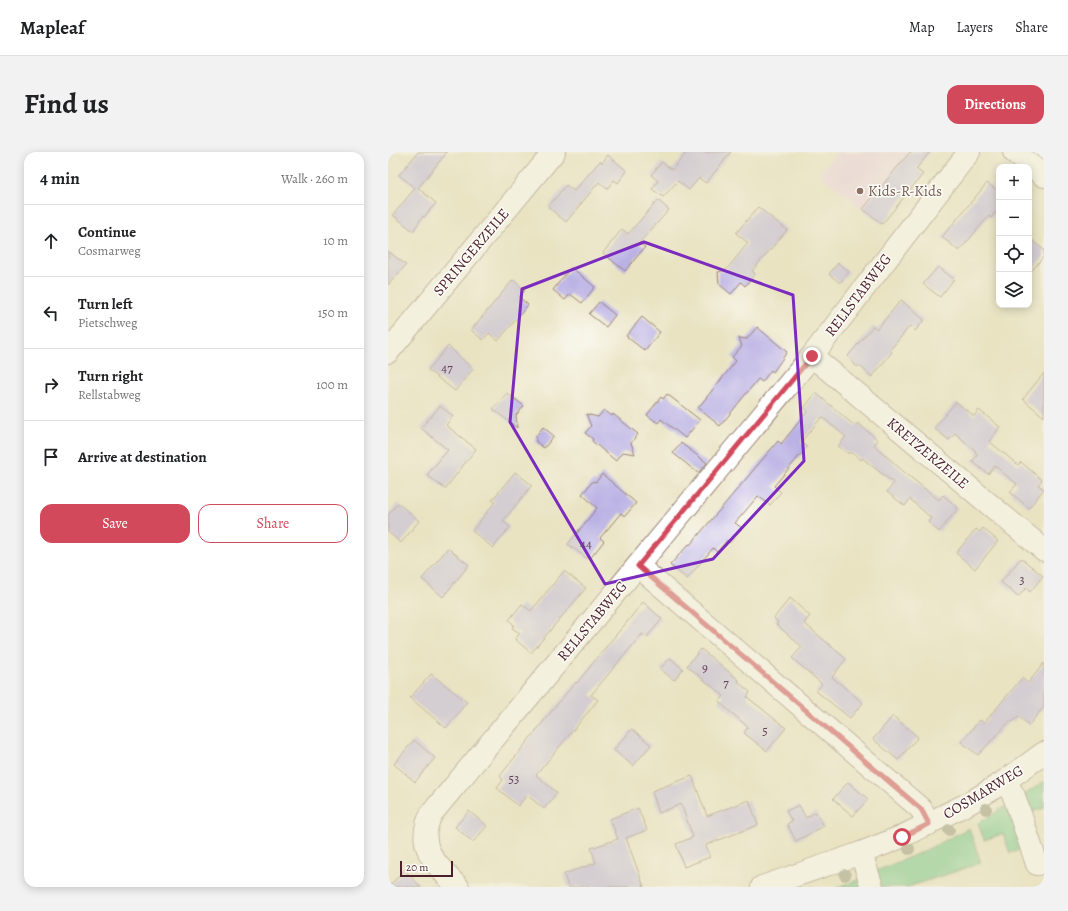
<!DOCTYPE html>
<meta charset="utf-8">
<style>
body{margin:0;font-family:Alegreya,serif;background:#f2f2f2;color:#202124}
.controls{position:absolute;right:12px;top:12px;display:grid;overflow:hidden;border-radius:8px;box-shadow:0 2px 10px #0003}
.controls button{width:36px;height:36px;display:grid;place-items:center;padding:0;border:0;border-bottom:1px solid #e0e0e0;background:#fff;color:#202124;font:20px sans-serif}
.scale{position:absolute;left:12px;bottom:10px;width:53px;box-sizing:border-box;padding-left:4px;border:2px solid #4a1f2b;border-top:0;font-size:11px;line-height:14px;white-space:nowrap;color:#4a1f2b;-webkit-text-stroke:3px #fdfcf7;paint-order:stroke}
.stop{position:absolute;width:12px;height:12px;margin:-9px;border:3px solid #d1495b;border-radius:50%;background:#fff}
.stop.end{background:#d1495b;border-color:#fff;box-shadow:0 1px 4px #0008}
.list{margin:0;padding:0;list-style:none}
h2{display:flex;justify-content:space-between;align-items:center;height:52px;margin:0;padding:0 16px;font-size:17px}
h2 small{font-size:13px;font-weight:400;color:#757577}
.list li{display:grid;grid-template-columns:26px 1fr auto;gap:12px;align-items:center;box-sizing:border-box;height:72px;padding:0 16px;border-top:1px solid #e0e0e0}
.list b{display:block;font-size:15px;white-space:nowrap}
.list p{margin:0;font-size:13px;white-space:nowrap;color:#757577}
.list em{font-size:13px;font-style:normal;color:#757577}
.actions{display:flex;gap:8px;padding:12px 16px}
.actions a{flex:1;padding:9px 0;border:1px solid #d1495b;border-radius:12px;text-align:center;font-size:14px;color:#d1495b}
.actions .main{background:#d1495b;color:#fff}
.icon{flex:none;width:22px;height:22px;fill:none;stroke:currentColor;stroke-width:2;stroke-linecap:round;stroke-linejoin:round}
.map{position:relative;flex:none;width:656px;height:735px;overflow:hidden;border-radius:12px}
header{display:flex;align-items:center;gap:24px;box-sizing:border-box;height:56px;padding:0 20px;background:#fff;border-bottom:1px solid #e0e0e0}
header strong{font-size:19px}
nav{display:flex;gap:22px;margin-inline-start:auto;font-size:14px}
.intro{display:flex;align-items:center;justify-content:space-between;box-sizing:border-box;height:96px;padding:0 24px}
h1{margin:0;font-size:28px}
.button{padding:10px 18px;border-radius:12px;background:#d1495b;color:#fff;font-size:14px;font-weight:700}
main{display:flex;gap:24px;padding:0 24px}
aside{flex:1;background:#fff;border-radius:12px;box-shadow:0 2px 10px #0003}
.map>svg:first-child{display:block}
</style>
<header>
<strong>Mapleaf</strong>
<nav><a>Map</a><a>Layers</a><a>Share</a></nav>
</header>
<div class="intro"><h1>Find us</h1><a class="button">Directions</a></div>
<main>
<aside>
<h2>4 min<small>Walk · 260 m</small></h2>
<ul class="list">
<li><svg class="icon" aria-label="ahead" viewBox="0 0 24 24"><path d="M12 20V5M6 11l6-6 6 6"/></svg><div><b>Continue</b><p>Cosmarweg</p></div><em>10 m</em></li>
<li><svg class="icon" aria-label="left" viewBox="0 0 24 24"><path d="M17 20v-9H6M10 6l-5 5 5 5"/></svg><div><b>Turn left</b><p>Pietschweg</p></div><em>150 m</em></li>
<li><svg class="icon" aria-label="right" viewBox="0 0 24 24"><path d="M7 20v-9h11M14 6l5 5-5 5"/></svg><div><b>Turn right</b><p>Rellstabweg</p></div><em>100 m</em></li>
<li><svg class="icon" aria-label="arrive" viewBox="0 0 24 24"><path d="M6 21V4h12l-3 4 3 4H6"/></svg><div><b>Arrive at destination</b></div></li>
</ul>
<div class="actions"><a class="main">Save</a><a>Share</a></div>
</aside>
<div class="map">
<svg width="656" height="735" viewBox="0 0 656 735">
<rect width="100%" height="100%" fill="#fdfcf7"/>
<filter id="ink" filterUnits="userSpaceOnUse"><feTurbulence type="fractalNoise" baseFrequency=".025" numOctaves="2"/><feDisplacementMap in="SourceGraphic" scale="8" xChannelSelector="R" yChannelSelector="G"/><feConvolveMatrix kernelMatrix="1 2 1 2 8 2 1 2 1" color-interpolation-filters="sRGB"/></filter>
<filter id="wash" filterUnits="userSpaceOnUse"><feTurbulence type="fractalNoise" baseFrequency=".012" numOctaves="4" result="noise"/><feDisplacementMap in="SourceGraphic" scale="16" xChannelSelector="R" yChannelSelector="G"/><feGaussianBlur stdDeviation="0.9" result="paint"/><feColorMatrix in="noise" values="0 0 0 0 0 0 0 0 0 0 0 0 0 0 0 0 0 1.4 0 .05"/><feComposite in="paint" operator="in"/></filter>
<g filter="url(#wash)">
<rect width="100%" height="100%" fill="#e9e3c2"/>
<path fill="#edd0e9" d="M449,0H542L528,17L516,7L475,57L431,22Z"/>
<g fill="#77ca8d" stroke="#60745c">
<path d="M656,629V656L641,661L635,644Z"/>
<path d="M623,651L637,696L622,701L615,682L596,688L590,671Z"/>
<path d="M581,676L593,711L520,735H493L488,719L534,700Z"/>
<path d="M473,727L476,735H449Z"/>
</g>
<g id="blocks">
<g fill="#bab1e4">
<path d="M30,0H59L30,36L48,51L36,65L35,64L25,79L5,63L27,36L11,23Z"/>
<path d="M299,0H343L318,31L311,26L301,38L290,29L275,45L264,37L270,29L263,23L274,10L284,18Z"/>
<path d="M522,0H542L528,17L535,22L494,72L475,57Z"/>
<path d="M220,3L239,19L230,31L226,28L219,37L211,30L178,70L160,55L178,33L186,39L212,9L214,11Z"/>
<path d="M599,31L611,40V56L603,66L601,64L571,99L554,85Z"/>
<path d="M270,48L281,58L251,91L257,95L237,119L215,101L234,77L240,82Z"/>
<path d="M370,55L399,78L364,119L367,122L357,134L353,130L343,142L331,132L330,120L338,118L360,91L348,81Z"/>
<path d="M641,86L656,98V104L641,122Z"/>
<path d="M0,99L18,113L0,133Z"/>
<path d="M450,111L461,120L452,131L441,122Z"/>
<path d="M183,115L207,135L194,151L182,142L177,148L165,138Z"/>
<path d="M550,115L566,127L552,145L535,132Z"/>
<path d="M125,128L137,138L131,145L140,153L110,189L101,181L95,188L83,178Z"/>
<path d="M513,148L536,168L527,179L522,174L502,198L504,200L484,225L472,214H468L460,204L485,174L489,177Z"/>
<path d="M211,150L227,163L218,175L201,162Z"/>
<path d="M254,165L272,180L257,199L238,184Z"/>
<path d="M369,175L399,200L385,220L383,218L374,230L370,227L332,274L310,256L348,209L344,205L354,194L351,186L359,187Z"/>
<path d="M60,194L85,217L67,239L40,218Z"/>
<path d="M656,221V265L635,247Z"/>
<path d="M119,241L136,254L128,263L129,276L105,257Z"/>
<path d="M428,241L467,274L470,271L490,288L486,293L516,320L551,348L555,343L570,356L551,380L540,370L543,366L522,347L517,354L499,340L506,331L474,306L473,308L465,301H459L450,294L458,285L434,265L413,290L419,295L386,334L393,340L382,353L370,344L347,371L354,376L342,391L339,388L329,400L325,396L299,427L282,413L301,392L302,393L390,289L393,292L420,259L416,256Z"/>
<path d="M279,242L312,268L297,286L273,267L270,271L259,263L273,245L275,247Z"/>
<path d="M568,250L586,264L591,258L612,275L601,289L630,313L633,310L654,328L650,333L656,337L641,356L622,340L629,332L607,314L600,322L584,309L590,303L587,300L588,299L567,281L561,288L546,276Z"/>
<path d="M52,254L65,264L58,273L88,297L57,337L39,323L60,298L33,276Z"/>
<path d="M216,258L224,264L225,262L250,282L243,291L247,302L235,300L228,309L204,289L205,287L197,281L203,274L198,262L210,265Z"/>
<path d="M155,275L166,284L156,296L148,290V284Z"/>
<path d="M293,291L319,311L310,321L285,301Z"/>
<path d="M127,320L144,333L115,369L122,375L105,396L84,379L107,350L104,348Z"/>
<path d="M214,322L248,351L237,364L233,361L212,386L216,389L201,408L180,392L209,356L194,342L205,329L208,330Z"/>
<path d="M10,351L31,369L13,391L0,380V363Z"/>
<path d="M595,376L610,389L587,417L568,401L588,377L592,380Z"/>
<path d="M60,396L81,413L55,445L34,427Z"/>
<path d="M633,406L655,424L642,440L638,436L630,445L613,430Z"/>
<path d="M176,419L198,436L143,501L127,487L132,481L124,476L126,473L121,468L134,452L143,459Z"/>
<path d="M402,446L422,464L416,471L458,507L444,525L475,551L462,566L428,539L434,532L404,506L414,495L388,472L390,470L386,466Z"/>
<path d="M255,450L274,467L258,486L254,482L203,543L210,548L148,623L169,641L156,657L139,643L130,654L109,636L115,628L112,624L170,551L188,530L189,531L222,490L239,470Z"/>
<path d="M313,497L351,528L350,530L362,540L359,545L398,576L379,599L356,581L360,575L331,550L336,544L299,514Z"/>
<path d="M282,506L295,517L286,528L272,517Z"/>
<path d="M656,511V555L641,573L630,564L625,570L623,568L590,603L573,590L592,568L596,571L634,526L640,531Z"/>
<path d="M43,522L79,550L58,576L22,546Z"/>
<path d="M505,564L530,585L510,608L485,587Z"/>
<path d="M244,577L263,593L245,614L226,598Z"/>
<path d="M26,588L47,606L27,630L6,612Z"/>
<path d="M304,624L319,664L361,648L370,673L318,693L322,705L296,715L288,692L305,685L293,652L271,661L264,639Z"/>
<path d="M460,630L480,647L465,664L445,647Z"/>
<path d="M411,653L418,666L428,660L436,674L408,689L399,672L404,669L398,659Z"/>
<path d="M250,656L259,678L238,686L256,735H180L176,722L208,711L203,696L230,687L222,667Z"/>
<path d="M81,659L99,674L85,690L67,675Z"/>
<path d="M17,718L33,735H0Z"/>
</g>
</g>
</g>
<g filter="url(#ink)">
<use href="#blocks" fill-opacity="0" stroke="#9a8176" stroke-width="1"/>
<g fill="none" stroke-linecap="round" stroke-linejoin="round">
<g stroke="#9a8176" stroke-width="24">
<g id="minor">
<path d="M626,0L656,24"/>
<path d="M0,200L166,0"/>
<path d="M424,204L656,398"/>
<path d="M250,414L533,657L541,672"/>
<path d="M617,629L626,644L649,712"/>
<path d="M473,701L484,735"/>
<path d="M70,735C48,713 26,693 44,661L424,204L581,0"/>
<path d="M374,735L473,701L513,685L583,650L617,629L656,601"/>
</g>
</g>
<use href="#minor" stroke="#fff" stroke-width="22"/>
</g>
<g fill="#9a9882">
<circle cx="598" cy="657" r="6"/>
<circle cx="561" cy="678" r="6"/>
<circle cx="521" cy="697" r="6"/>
<circle cx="457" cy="723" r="6"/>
</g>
</g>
<g fill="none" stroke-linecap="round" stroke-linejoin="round" filter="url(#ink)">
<path stroke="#d1495b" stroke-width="5" d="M424,204L250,414L533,657L541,672L514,685"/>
</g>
<path d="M0 0H656V735H0ZM256,90L405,143L416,309L325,407L217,432L122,270L134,137Z" fill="#e9e3c2" fill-opacity=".55" fill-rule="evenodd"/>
<path fill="none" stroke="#7b2cbf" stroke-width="3" stroke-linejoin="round" d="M256,90L405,143L416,309L325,407L217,432L122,270L134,137Z"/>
<circle fill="#8d6e63" stroke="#fdfcf7" stroke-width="1.5" cx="472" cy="39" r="4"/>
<g text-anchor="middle" stroke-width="3" stroke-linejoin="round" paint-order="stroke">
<g font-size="13" fill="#664459">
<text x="59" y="220">47</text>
<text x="198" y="396">44</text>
<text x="634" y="432">3</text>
<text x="317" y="520">9</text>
<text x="338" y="535">7</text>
<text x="377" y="583">5</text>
<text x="126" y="631">53</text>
</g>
<g font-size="15" fill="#785e54" stroke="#fdfcf7" text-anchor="start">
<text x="480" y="44">Kids-R-Kids</text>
</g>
<g font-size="15" fill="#4a1f2b" stroke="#fdfcf7">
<text transform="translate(83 100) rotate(-50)" y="5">SPRINGERZEILE</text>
<text transform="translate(470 143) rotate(-53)" y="5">RELLSTABWEG</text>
<text transform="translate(540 301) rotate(40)" y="5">KRETZERZEILE</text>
<text transform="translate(204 469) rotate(-50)" y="5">RELLSTABWEG</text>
<text transform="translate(595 640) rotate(-31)" y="5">COSMARWEG</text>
</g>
</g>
</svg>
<div class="controls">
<button>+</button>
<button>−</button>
<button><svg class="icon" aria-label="locate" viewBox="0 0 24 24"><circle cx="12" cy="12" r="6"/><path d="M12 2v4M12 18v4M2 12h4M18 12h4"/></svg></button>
<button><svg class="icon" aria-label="layers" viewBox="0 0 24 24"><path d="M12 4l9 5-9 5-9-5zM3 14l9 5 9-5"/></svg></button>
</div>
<div class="scale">20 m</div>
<div class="stop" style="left:514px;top:685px"></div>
<div class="stop end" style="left:424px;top:204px"></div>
</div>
</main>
